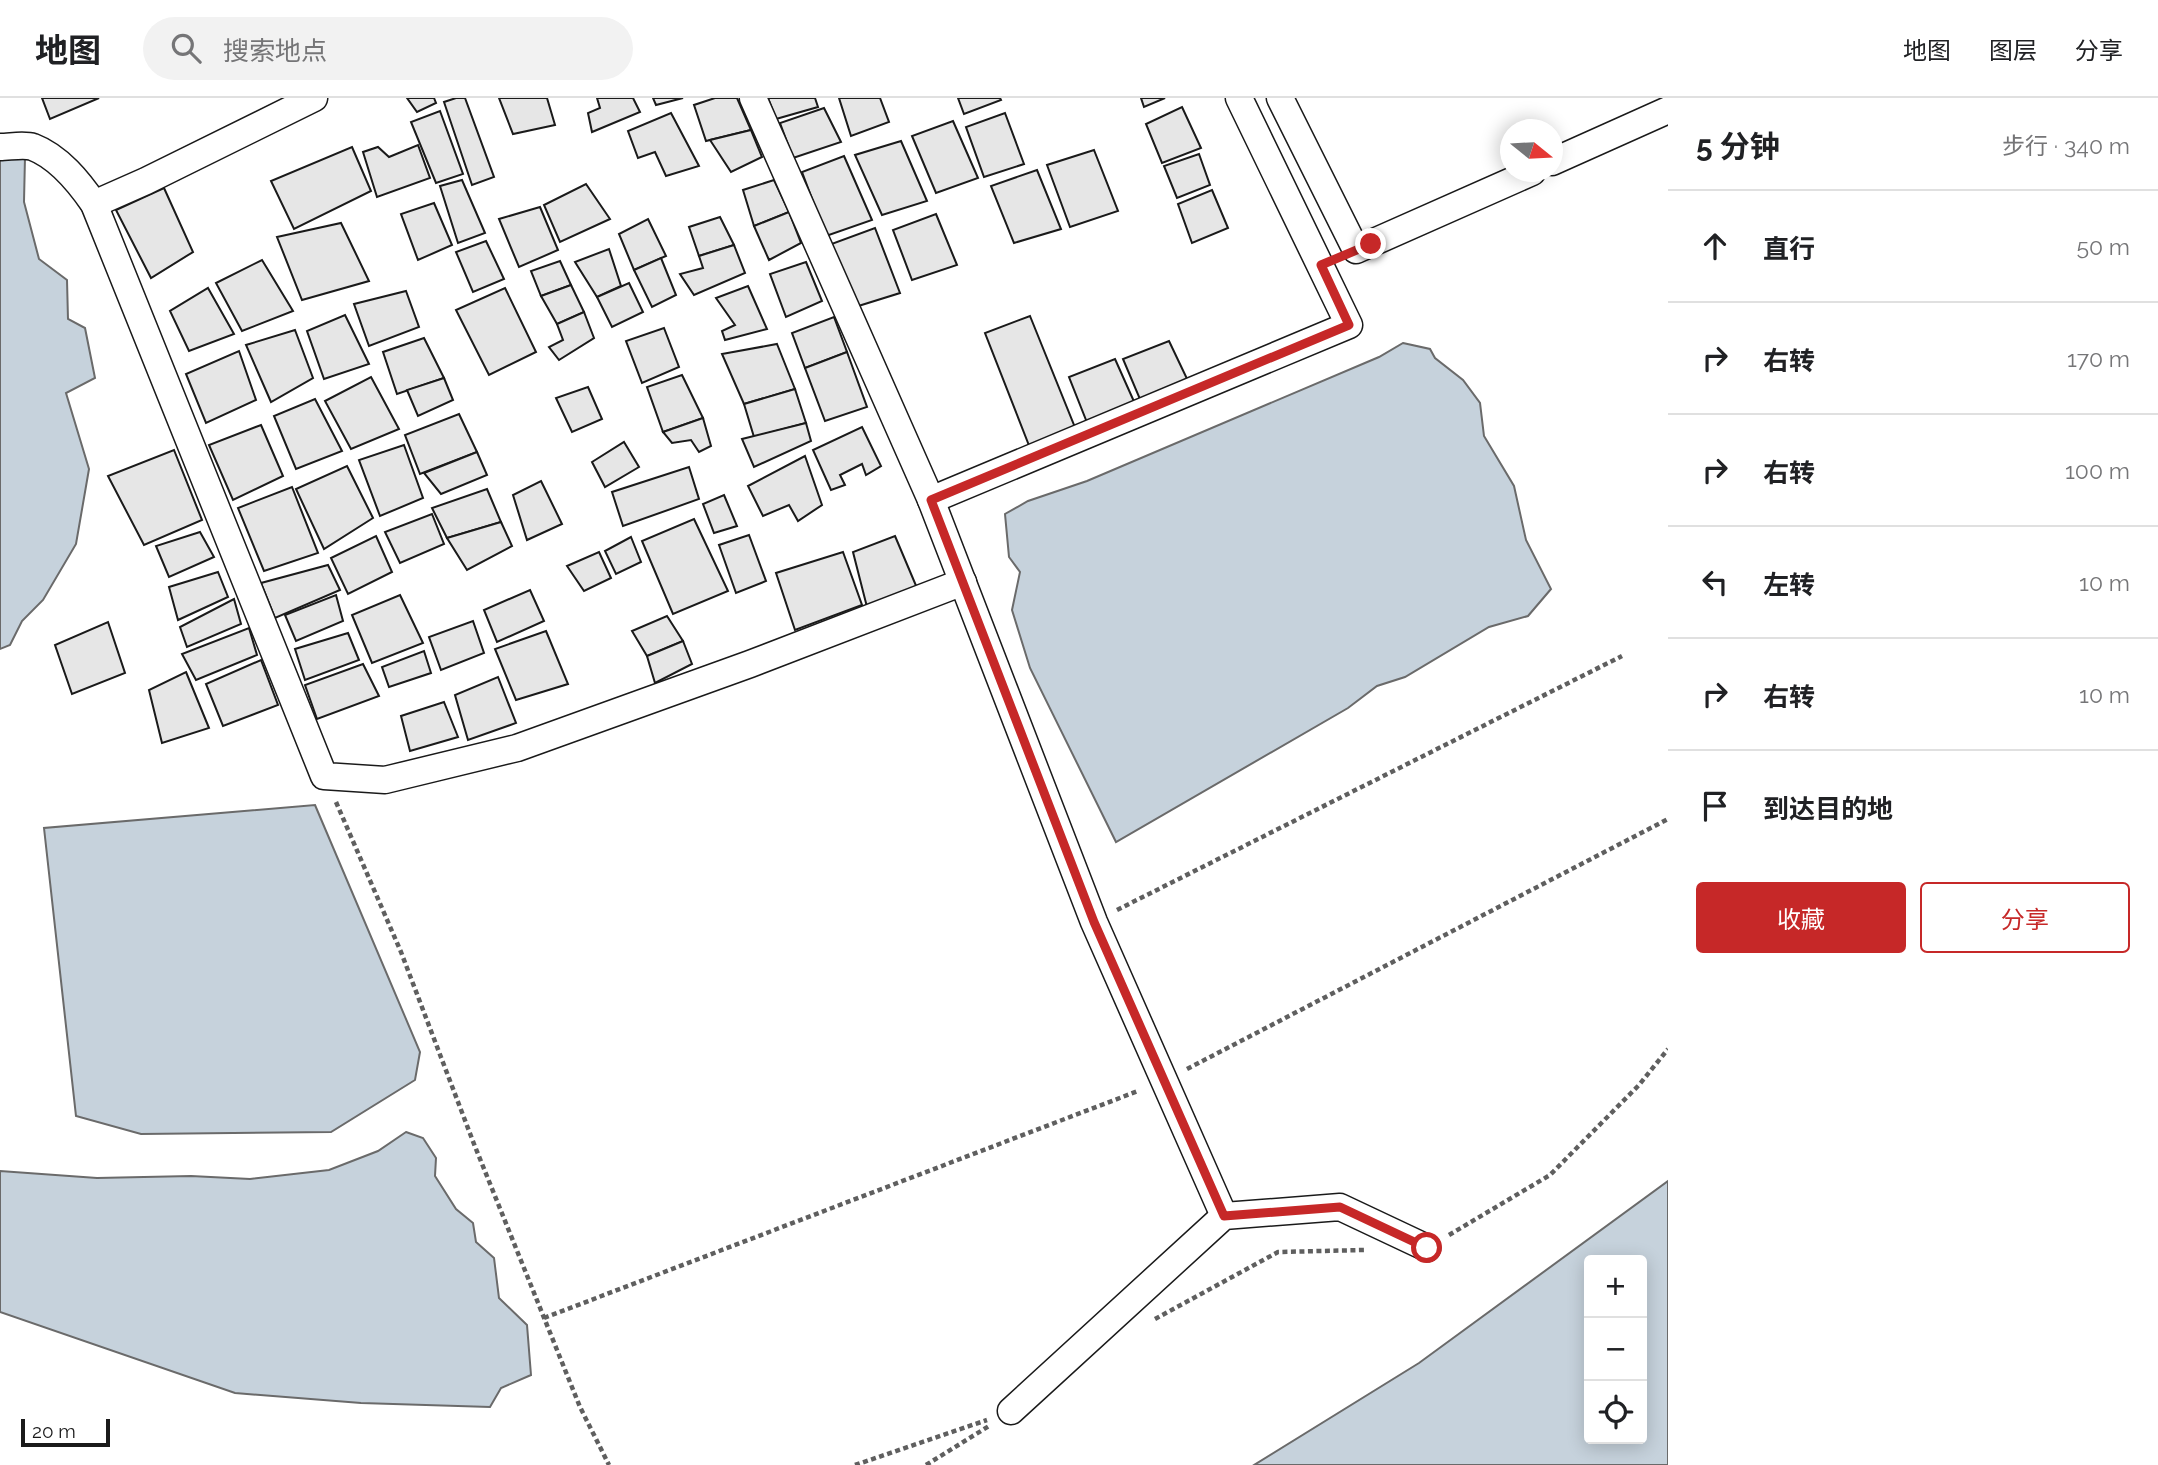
<!DOCTYPE html>
<html lang="zh">
<meta charset="utf-8">
<style>
body{margin:0;font-family:Raleway,"Noto Sans SC",sans-serif;background:#f2f2f2;color:#202124}
.controls{position:absolute;right:21px;bottom:21px;display:grid;overflow:hidden;border-radius:7px;box-shadow:0 4px 18px #0003}
.controls button{width:63px;height:63px;display:grid;place-items:center;padding:0;border:0;border-bottom:2px solid #e0e0e0;background:#fff;color:#202124;font:35px sans-serif}
.compass{position:absolute;left:1500px;top:21px;width:63px;height:63px;border-radius:50%;background:#fff;box-shadow:0 4px 18px #0003;rotate:108deg}
.scale{position:absolute;left:21px;bottom:18px;width:89px;box-sizing:border-box;padding-left:7px;border:4px solid #1a1a1a;border-top:0;font-size:19px;line-height:24px;white-space:nowrap;color:#1a1a1a;-webkit-text-stroke:5px #fff;paint-order:stroke}
.stop{position:absolute;width:21px;height:21px;margin:-16px;border:5px solid #c62828;border-radius:50%;background:#fff}
.stop.end{background:#c62828;border-color:#fff;box-shadow:0 2px 7px #0008}
.list{margin:0;padding:0;list-style:none}
h2{display:flex;justify-content:space-between;align-items:center;height:91px;margin:0;padding:0 28px;font-size:30px}
h2 small{font-size:23px;font-weight:400;color:#757577}
.list li{display:grid;grid-template-columns:46px 1fr auto;gap:21px;align-items:center;box-sizing:border-box;height:112px;padding:0 28px;border-top:2px solid #e0e0e0}
.list b{display:block;font-size:26px;white-space:nowrap}
.list em{font-size:23px;font-style:normal;color:#757577}
.actions{display:flex;gap:14px;padding:21px 28px}
.actions a{flex:1;padding:16px 0;border:2px solid #c62828;border-radius:7px;text-align:center;font-size:24px;color:#c62828}
.actions .main{background:#c62828;color:#fff}
.icon{flex:none;width:38px;height:38px;fill:none;stroke:currentColor;stroke-width:2;stroke-linecap:round;stroke-linejoin:round}
.map{position:relative;flex:none;width:1668px;height:1367px;overflow:hidden}
header{display:flex;align-items:center;gap:42px;box-sizing:border-box;height:98px;padding:0 35px;background:#fff;border-bottom:2px solid #e0e0e0}
header strong{font-size:33px}
nav{display:flex;gap:38px;margin-inline-start:auto;font-size:24px}
.search{width:490px;height:63px;background:#f2f2f2;display:flex;align-items:center;gap:18px;box-sizing:border-box;padding:0 24px;border-radius:38px;color:#757577;font-size:26px}
main{display:flex}
aside{flex:1;background:#fff}
.map>svg:first-child{display:block}
</style>
<header>
<strong>地图</strong>
<div class="search"><svg class="icon" aria-label="search" viewBox="0 0 24 24"><circle cx="10" cy="10" r="6"/><path d="M15 15l6 6"/></svg>搜索地点</div>
<nav><a>地图</a><a>图层</a><a>分享</a></nav>
</header>
<main>
<div class="map">
<svg width="1668" height="1367" viewBox="0 0 1668 1367">
<rect width="100%" height="100%" fill="#fff"/>
<g fill="#c6d2dc" stroke="#6a6a6a" stroke-width="2" fill-rule="evenodd">
<path d="M0,51L25,59L24,104L39,161L67,182L68,221L85,230L95,280L66,295L89,371L76,446L43,502L22,523L10,547L0,551Z"/>
<path d="M1403,245L1430,251L1435,260L1463,282L1480,305L1484,338L1514,388L1526,442L1551,491L1528,518L1489,529L1405,579L1377,588L1348,610L1116,744L1030,570L1012,512L1020,474L1009,459L1005,416L1028,403L1087,383L1379,259Z"/>
<path d="M315,707L420,954L415,982L331,1034L141,1036L76,1018L44,730Z"/>
<path d="M406,1034L423,1040L436,1060L435,1078L456,1111L473,1125L476,1144L494,1160L499,1200L527,1227L531,1277L501,1290L490,1309L361,1305L235,1295L0,1214V1073L97,1080L191,1078L250,1081L329,1072L378,1053Z"/>
<path d="M1668,1083V1367H1254L1419,1265ZM1589,1162H1642V1341H1589Z"/>
</g>
<g fill="#e6e6e6" stroke="#1a1a1a" stroke-width="2">
<path d="M42,0H99L50,21Z"/>
<path d="M407,0H434L436,5L417,14Z"/>
<path d="M456,0H465L494,79L472,87L444,4Z"/>
<path d="M499,0H547L555,27L513,36Z"/>
<path d="M597,0H633L640,14L592,34L588,15L600,10Z"/>
<path d="M653,0H683L656,7Z"/>
<path d="M715,0H737L751,32L706,43L694,7Z"/>
<path d="M768,0H815L818,9L776,21Z"/>
<path d="M839,0H880L889,24L851,38Z"/>
<path d="M958,0H1000L1001,2L964,16Z"/>
<path d="M1141,0H1165L1144,9Z"/>
<path d="M1182,9L1201,50L1162,65L1146,26Z"/>
<path d="M824,10L841,44L793,60L780,25Z"/>
<path d="M440,13L463,76L436,85L411,24Z"/>
<path d="M671,15L699,68L666,78L655,54L638,60L628,33Z"/>
<path d="M1005,15L1024,66L984,79L966,29Z"/>
<path d="M953,23L978,80L936,95L912,38Z"/>
<path d="M751,32L762,59L731,74L710,42Z"/>
<path d="M901,43L927,103L882,117L855,57Z"/>
<path d="M418,47L430,80L377,99L363,54L378,49L389,59Z"/>
<path d="M352,49L371,93L294,131L271,83Z"/>
<path d="M1094,52L1118,113L1070,129L1047,67Z"/>
<path d="M1199,56L1210,87L1177,100L1164,68Z"/>
<path d="M844,58L872,122L826,138L802,74Z"/>
<path d="M1037,72L1061,131L1014,145L991,88Z"/>
<path d="M462,82L485,135L458,145L440,88Z"/>
<path d="M774,82L789,114L754,128L743,92Z"/>
<path d="M586,86L610,121L560,144L544,107Z"/>
<path d="M164,90L193,154L151,180L116,112Z"/>
<path d="M1212,92L1228,130L1192,145L1178,106Z"/>
<path d="M434,105L452,147L418,162L401,116Z"/>
<path d="M540,109L558,152L519,169L499,121Z"/>
<path d="M789,114L801,145L769,162L754,128Z"/>
<path d="M936,116L957,167L912,182L893,132Z"/>
<path d="M720,119L734,147L699,158L689,129Z"/>
<path d="M648,121L666,158L634,172L619,136Z"/>
<path d="M341,125L369,183L302,202L277,139Z"/>
<path d="M875,130L900,195L852,210L826,148Z"/>
<path d="M486,143L504,181L473,194L456,154Z"/>
<path d="M734,147L745,175L694,197L680,176L703,170L699,158Z"/>
<path d="M609,151L621,188L597,199L575,164Z"/>
<path d="M661,160L676,197L652,209L634,172Z"/>
<path d="M262,162L293,213L242,233L216,185Z"/>
<path d="M560,163L571,187L541,198L531,173Z"/>
<path d="M806,164L822,203L786,219L770,176Z"/>
<path d="M629,185L643,214L612,229L597,199Z"/>
<path d="M571,187L584,214L557,226L541,198Z"/>
<path d="M748,188L767,231L725,242L722,233L735,227L716,200Z"/>
<path d="M208,190L234,236L189,253L170,213Z"/>
<path d="M505,190L536,254L489,277L456,212Z"/>
<path d="M406,193L419,229L369,248L354,206Z"/>
<path d="M584,214L594,240L559,262L549,249L563,242L557,226Z"/>
<path d="M345,217L369,266L324,281L307,233Z"/>
<path d="M1030,218L1076,332L1030,350L985,235Z"/>
<path d="M834,219L847,254L805,270L792,235Z"/>
<path d="M664,230L679,269L642,285L626,243Z"/>
<path d="M295,232L313,280L271,304L246,247Z"/>
<path d="M424,240L444,280L397,296L383,254Z"/>
<path d="M1169,243L1189,285L1142,306L1123,261Z"/>
<path d="M777,246L795,291L744,306L722,256Z"/>
<path d="M239,253L256,302L206,325L186,276Z"/>
<path d="M847,254L867,309L825,323L805,270Z"/>
<path d="M1115,261L1136,308L1088,327L1069,279Z"/>
<path d="M682,277L703,320L663,334L647,289Z"/>
<path d="M371,279L399,331L351,351L325,303Z"/>
<path d="M444,280L453,302L418,318L407,292Z"/>
<path d="M588,289L602,321L572,334L556,300Z"/>
<path d="M795,291L806,325L754,339L744,306Z"/>
<path d="M315,301L342,353L296,371L274,318Z"/>
<path d="M459,316L477,354L420,376L405,337Z"/>
<path d="M703,320L711,348L699,354L691,342L672,345L663,334Z"/>
<path d="M806,325L811,343L754,369L742,341Z"/>
<path d="M261,327L283,378L233,402L209,347Z"/>
<path d="M862,329L881,368L866,377L862,366L840,377L845,387L831,392L813,352Z"/>
<path d="M624,344L639,369L605,389L592,364Z"/>
<path d="M404,347L423,400L380,418L359,362Z"/>
<path d="M174,352L202,422L144,447L108,378Z"/>
<path d="M477,354L487,377L441,396L424,375Z"/>
<path d="M805,358L822,407L798,423L789,407L763,418L748,388Z"/>
<path d="M347,368L373,420L324,451L296,391Z"/>
<path d="M689,369L699,401L623,428L612,394Z"/>
<path d="M541,383L562,426L527,442L513,397Z"/>
<path d="M292,389L318,455L264,473L238,410Z"/>
<path d="M487,391L501,424L447,440L432,410Z"/>
<path d="M724,397L737,428L714,435L703,406Z"/>
<path d="M432,416L444,446L400,465L385,434Z"/>
<path d="M694,421L728,493L673,516L642,443Z"/>
<path d="M501,424L512,448L467,472L447,440Z"/>
<path d="M200,434L214,459L169,479L156,448Z"/>
<path d="M749,437L766,483L736,495L719,447Z"/>
<path d="M376,438L392,474L348,496L331,460Z"/>
<path d="M895,438L917,490L867,509L853,454Z"/>
<path d="M631,439L641,464L616,476L605,453Z"/>
<path d="M599,454L611,480L584,493L567,468Z"/>
<path d="M843,454L862,507L795,532L776,475Z"/>
<path d="M328,467L340,492L275,520L261,485Z"/>
<path d="M218,474L228,499L178,522L169,489Z"/>
<path d="M530,492L544,523L497,544L484,512Z"/>
<path d="M336,497L343,523L296,543L285,517Z"/>
<path d="M400,497L423,545L372,565L352,517Z"/>
<path d="M234,501L241,526L187,549L180,529Z"/>
<path d="M667,518L683,543L647,558L632,533Z"/>
<path d="M473,523L484,555L441,572L429,539Z"/>
<path d="M108,524L125,575L72,596L55,547Z"/>
<path d="M249,530L257,557L196,582L182,556Z"/>
<path d="M546,533L568,586L516,602L495,551Z"/>
<path d="M348,535L359,562L305,582L295,551Z"/>
<path d="M683,543L692,566L655,585L647,558Z"/>
<path d="M424,553L431,575L389,589L382,569Z"/>
<path d="M261,562L278,607L223,628L206,586Z"/>
<path d="M363,566L379,598L317,621L305,587Z"/>
<path d="M186,574L209,630L162,645L149,592Z"/>
<path d="M498,579L516,625L468,642L455,597Z"/>
<path d="M444,604L458,639L410,653L401,618Z"/>
</g>
<g fill="none" stroke-linecap="round" stroke-linejoin="round">
<g stroke="#1a1a1a" stroke-width="29">
<g id="minor">
<path d="M753,0L931,402L1094,824L1224,1118"/>
<path d="M1280,0L1356,152L1532,74"/>
<path d="M0,49C10,49 24,46 33,49C59,59 79,84 94,106L324,678L385,682L517,650L750,566L963,484"/>
<path d="M1552,64L1668,12"/>
<path d="M94,106L146,83L314,0"/>
<path d="M931,402L1349,227L1239,0"/>
<path d="M1011,1313L1224,1118L1340,1109L1427,1150"/>
</g>
</g>
<g stroke="#5f5f5f" stroke-width="4.5" stroke-dasharray="5 3.5" stroke-linecap="butt">
<path d="M336,704L401,854L474,1046L580,1309L609,1367"/>
<path d="M1117,812L1622,558"/>
<path d="M1187,971L1668,721"/>
<path d="M1449,1137L1550,1077L1639,987L1668,951"/>
<path d="M544,1220L1138,993"/>
<path d="M1155,1221L1278,1154L1364,1152"/>
<path d="M855,1367L987,1322"/>
<path d="M926,1367L989,1328"/>
</g>
<use href="#minor" stroke="#fff" stroke-width="26"/>
</g>
<g fill="none" stroke-linecap="round" stroke-linejoin="round">
<path stroke="#c62828" stroke-width="9" d="M1371,146L1321,167L1349,227L931,402L1094,824L1224,1118L1340,1109L1427,1150"/>
</g>
</svg>
<div class="controls">
<button>+</button>
<button>−</button>
<button><svg class="icon" aria-label="locate" viewBox="0 0 24 24"><circle cx="12" cy="12" r="6"/><path d="M12 2v4M12 18v4M2 12h4M18 12h4"/></svg></button>
</div>
<svg class="compass" viewBox="-18 -18 36 36"><path d="M0-13l5 13h-10z" fill="#e53935"/><path d="M0 13l5-13h-10z" fill="#757577"/></svg>
<div class="scale">20 m</div>
<div class="stop" style="left:1427px;top:1150px"></div>
<div class="stop end" style="left:1371px;top:146px"></div>
</div>
<aside>
<h2>5 分钟<small>步行 · 340 m</small></h2>
<ul class="list">
<li><svg class="icon" aria-label="ahead" viewBox="0 0 24 24"><path d="M12 20V5M6 11l6-6 6 6"/></svg><div><b>直行</b></div><em>50 m</em></li>
<li><svg class="icon" aria-label="right" viewBox="0 0 24 24"><path d="M7 20v-9h11M14 6l5 5-5 5"/></svg><div><b>右转</b></div><em>170 m</em></li>
<li><svg class="icon" aria-label="right" viewBox="0 0 24 24"><path d="M7 20v-9h11M14 6l5 5-5 5"/></svg><div><b>右转</b></div><em>100 m</em></li>
<li><svg class="icon" aria-label="left" viewBox="0 0 24 24"><path d="M17 20v-9H6M10 6l-5 5 5 5"/></svg><div><b>左转</b></div><em>10 m</em></li>
<li><svg class="icon" aria-label="right" viewBox="0 0 24 24"><path d="M7 20v-9h11M14 6l5 5-5 5"/></svg><div><b>右转</b></div><em>10 m</em></li>
<li><svg class="icon" aria-label="arrive" viewBox="0 0 24 24"><path d="M6 21V4h12l-3 4 3 4H6"/></svg><div><b>到达目的地</b></div></li>
</ul>
<div class="actions"><a class="main">收藏</a><a>分享</a></div>
</aside>
</main>
